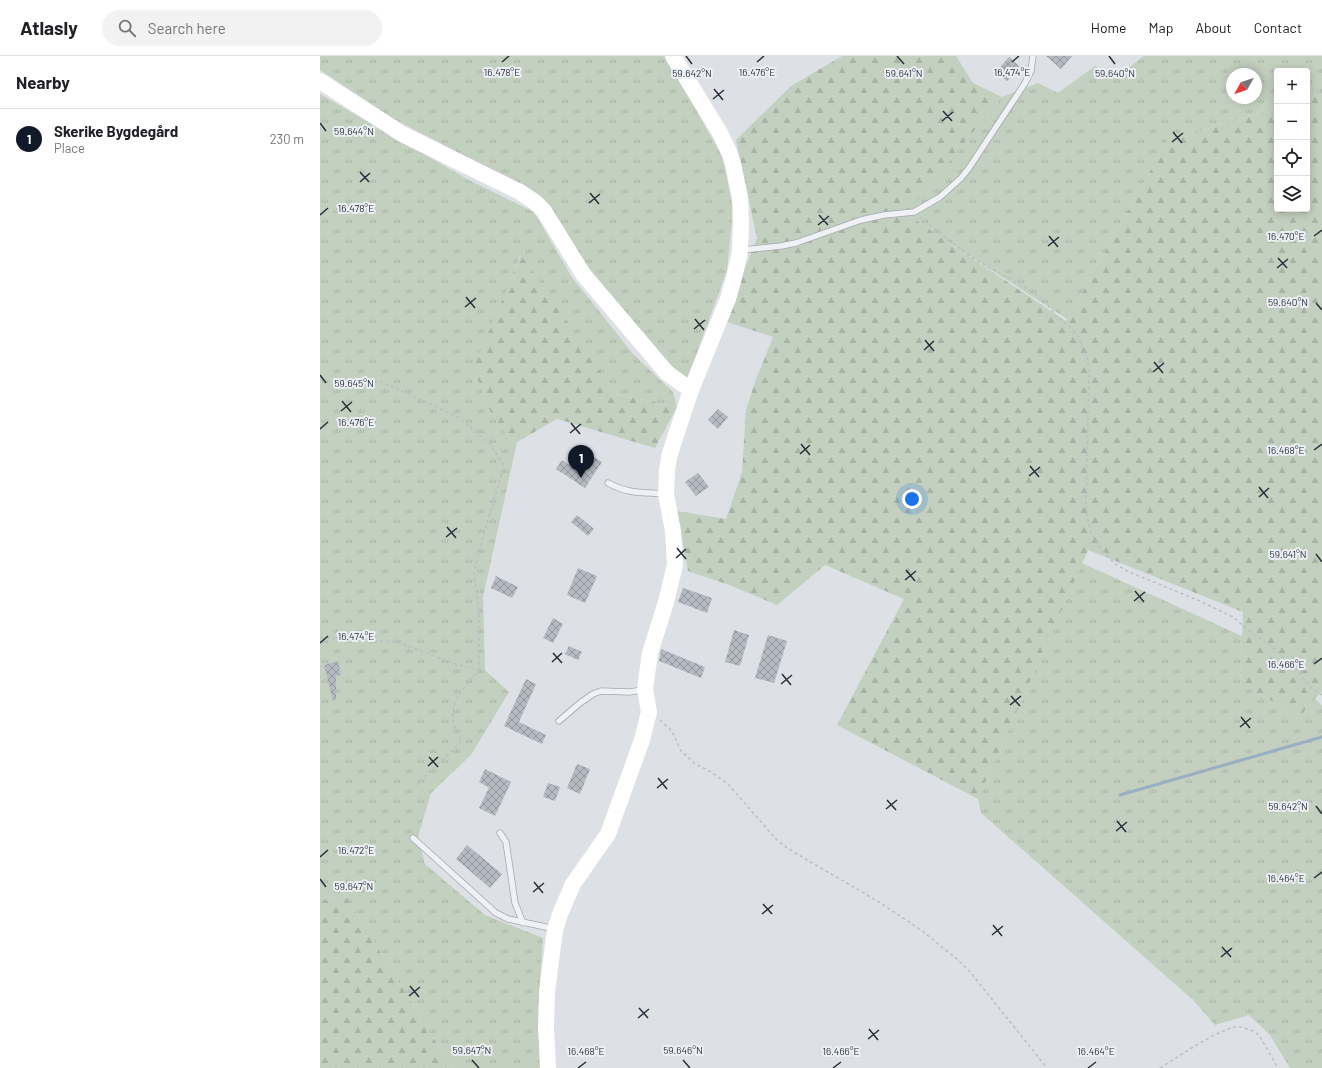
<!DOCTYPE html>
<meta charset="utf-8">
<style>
body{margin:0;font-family:Barlow,sans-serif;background:#f2f2f2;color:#202124}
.controls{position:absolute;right:12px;top:12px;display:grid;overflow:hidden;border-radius:4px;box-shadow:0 2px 10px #0003}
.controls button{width:36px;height:36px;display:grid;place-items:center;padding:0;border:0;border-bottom:1px solid #e0e0e0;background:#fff;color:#202124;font:20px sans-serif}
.compass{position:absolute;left:906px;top:12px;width:36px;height:36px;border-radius:50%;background:#fff;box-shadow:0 2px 10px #0003;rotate:230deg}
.you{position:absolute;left:592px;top:443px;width:14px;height:14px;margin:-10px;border:3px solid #fff;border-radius:50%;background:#1a73e8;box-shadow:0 0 0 6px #1a73e833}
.badge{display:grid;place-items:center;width:26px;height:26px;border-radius:50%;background:#111827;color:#fff;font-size:13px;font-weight:700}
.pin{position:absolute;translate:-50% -33px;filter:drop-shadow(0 1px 2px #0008)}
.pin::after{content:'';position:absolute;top:21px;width:14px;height:12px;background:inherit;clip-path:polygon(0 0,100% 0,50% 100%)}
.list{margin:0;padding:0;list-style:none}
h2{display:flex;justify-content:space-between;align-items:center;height:52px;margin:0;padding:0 16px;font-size:17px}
h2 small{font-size:13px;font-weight:400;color:#757577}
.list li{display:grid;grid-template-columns:26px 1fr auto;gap:12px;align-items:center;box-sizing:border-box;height:60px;padding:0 16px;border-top:1px solid #e0e0e0}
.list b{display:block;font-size:15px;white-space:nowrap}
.list p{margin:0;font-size:13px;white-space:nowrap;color:#757577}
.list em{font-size:13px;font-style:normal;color:#757577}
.icon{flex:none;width:22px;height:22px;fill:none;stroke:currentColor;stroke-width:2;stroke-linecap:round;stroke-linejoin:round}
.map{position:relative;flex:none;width:1002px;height:1012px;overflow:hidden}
header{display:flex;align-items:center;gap:24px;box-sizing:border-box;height:56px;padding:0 20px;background:#fff;border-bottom:1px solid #e0e0e0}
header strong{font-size:19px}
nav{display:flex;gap:22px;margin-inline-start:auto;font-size:14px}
.search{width:280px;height:36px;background:#f2f2f2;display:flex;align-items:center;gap:10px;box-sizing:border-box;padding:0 14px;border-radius:22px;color:#757577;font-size:15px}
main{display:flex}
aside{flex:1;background:#fff}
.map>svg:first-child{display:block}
</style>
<header>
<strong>Atlasly</strong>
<div class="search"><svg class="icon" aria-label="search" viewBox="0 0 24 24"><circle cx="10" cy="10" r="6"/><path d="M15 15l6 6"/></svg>Search here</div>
<nav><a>Home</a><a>Map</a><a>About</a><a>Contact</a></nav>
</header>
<main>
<aside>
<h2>Nearby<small></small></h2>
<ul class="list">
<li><span class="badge">1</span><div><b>Skerike Bygdegård</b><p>Place</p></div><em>230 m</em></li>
</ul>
</aside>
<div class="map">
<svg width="1002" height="1012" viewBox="0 0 1002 1012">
<defs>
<pattern id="grass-tufts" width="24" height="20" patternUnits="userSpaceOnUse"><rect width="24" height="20" fill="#c3cfbf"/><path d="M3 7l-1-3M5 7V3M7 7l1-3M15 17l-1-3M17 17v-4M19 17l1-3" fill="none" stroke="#a8b2a5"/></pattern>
<pattern id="forest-firs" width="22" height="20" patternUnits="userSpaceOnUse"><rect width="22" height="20" fill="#c3cfbf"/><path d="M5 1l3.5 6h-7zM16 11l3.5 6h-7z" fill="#a8b2a5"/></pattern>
<pattern id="building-cross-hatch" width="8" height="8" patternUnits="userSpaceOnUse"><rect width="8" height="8" fill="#b5bac2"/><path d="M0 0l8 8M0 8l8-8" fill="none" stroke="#93989f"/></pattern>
</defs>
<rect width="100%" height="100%" fill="#dde1e6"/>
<g fill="url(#grass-tufts)" fill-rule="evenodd">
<path d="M0,0H346L403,102L413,153L407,215L367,323L337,297L273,222L204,131L74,63L0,14Z"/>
<path d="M824,0H1002V38L987,42V15H957V52L847,85L747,263L585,158L682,41L718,27L738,37L775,10L795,22ZM912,18H936V42H912Z"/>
<path d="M0,38L147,123L214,156L251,220L313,298L353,336L357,351L296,338L200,199L157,322L170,355L196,391L163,541L165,614L189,636L151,699L111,737L98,781L105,808L165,859L223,882L220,925L222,1012H132L24,837L0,846Z"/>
<path d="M762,507L922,580L920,628L980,660L995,643L1002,649V1012H970L950,979L929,959L895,969L873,944L661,757L658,743Z"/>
</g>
<g fill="url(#forest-firs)">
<path d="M522,0H636L653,27L682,41L586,158L746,265L847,85L957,52V153H987V42L1002,38V635L980,660L920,628L923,556L768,494L658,743L517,669L584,543L505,509L457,549L409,529L368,515L357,455L406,463L422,416L426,354L435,326L453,281L404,265L437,182L416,84L471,30Z"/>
<path d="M201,199L296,338L357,351L335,392L237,363L197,386L196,391L170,355L157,322L151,318Z"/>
<path d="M24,837L132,1012H0V846Z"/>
</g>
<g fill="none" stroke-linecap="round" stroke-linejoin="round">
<path stroke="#9aaec4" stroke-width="3" d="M800,739L1002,681"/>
</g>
<g fill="url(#building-cross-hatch)">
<path d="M726,0H752L741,13Z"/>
<path d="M689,1L700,11L687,25L676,16Z"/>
<path d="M398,353L408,361L398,373L388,364Z"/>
<path d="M265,395L282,406L265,432L236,413L242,404L254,412Z"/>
<path d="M378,417L389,431L376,440L365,426Z"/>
<path d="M257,459L274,473L268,480L251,466Z"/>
<path d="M258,512L277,520L265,547L247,539Z"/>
<path d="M176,520L198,531L192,542L171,532Z"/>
<path d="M363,532L392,542L387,557L358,546Z"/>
<path d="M233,562L243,568L233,587L223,582Z"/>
<path d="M414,574L429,579L420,610L405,606Z"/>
<path d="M448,579L467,585L454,627L435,622Z"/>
<path d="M249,590L262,596L258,604L245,598Z"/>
<path d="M341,593L385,611L381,622L339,605Z"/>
<path d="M18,605L21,619L16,620V644L13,645L4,609Z"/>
<path d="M206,623L216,628L199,666L226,679L222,688L184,670Z"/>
<path d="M257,708L270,713L260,738L247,732Z"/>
<path d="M165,713L191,726L175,760L159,752L169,732L159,726Z"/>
<path d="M228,727L240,731L235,745L223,741Z"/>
<path d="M147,789L182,818L170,832L136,803Z"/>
</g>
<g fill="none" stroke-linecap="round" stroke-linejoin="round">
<g stroke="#a3a8af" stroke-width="7">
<g id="lane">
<path d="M422,194L461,190L476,187L541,164L564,159L594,156L620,141L641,122L649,112L705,27L711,15L713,0"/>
<path d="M288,427C308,438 322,436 344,438"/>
<path d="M239,665L260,647L273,638L281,635L309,636L323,634"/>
<path d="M180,777L186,786L195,847L203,867"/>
<path d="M93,782L176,857L188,863L235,873"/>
</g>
</g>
<g stroke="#bbbfc5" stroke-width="1.5" stroke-dasharray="3 3" stroke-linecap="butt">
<path d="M600,161L652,202L710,234L724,245L736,260L751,272L759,282L767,302L769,314L766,444L767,462L771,476L779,491L794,507L807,515L880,545L913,561L933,578L950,589L976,613L991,632L1002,639"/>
<path d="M60,325L138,361L170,388L184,410L160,491L154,517L159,555V614"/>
<path d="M0,582L77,586L135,608L159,614C145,630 128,646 134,668C135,674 139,680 142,685L96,729"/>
<path d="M340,664L352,675L361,695L374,707L391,716L407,727L457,784L467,792L489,805L559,846L601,874L638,904L651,917L727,1012"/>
<path d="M840,1012L870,993L894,979L913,971H921L933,975L939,979L958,1012"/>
</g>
<use href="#lane" stroke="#eff1f5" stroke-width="5.5"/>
<g stroke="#fff" stroke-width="16">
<path d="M0,25L82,78L200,136L215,146L224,155L263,218L336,304L347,317L371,334"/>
<path d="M228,1012L226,971L227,936L235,874L240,858L253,828L288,778L322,684L329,656L325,633L330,597L346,546L355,509L353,475L346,438L347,415L349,401L354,385L371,334L408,243L415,218L420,195L421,166L420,142L413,108L409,96L400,77L353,0"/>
</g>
</g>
<path fill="none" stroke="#282f3b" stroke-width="1.5" d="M366,0L372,8M577,0L584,8M789,0L795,8M182,6L189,0M437,6L444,0M692,6L699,0M394,33L403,44M393,43L404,34M623,55L632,65M622,65L633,56M0,67L6,75M853,76L862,87M852,86L863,77M40,116L49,126M40,126L50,117M270,137L279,148M269,147L280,138M0,159L8,152M499,159L508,169M498,169L509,160M729,180L738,191M994,180L1002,174M728,190L739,181M958,202L967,212M957,212L968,203M146,241L155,252M996,247L1002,254M145,251L156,242M375,263L384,274M374,273L385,264M605,284L614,295M604,294L614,285M834,306L843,317M833,316L844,307M0,319L6,327M22,345L31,356M21,355L32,346M251,367L260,378M0,373L8,366M250,377L261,368M481,388L490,399M994,394L1002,388M480,398L490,389M710,410L719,421M709,420L720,411M939,431L948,442M939,441L949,432M127,471L136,482M126,481L137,472M357,492L366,503M996,498L1002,506M356,502L366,493M586,514L595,525M585,524L596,515M815,535L824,546M814,545L825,536M0,587L8,580M233,597L242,607M232,606L242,597M994,608L1002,602M462,618L471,629M461,628L472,619M691,640L700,650M690,649L701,640M921,661L930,672M920,671L931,662M109,701L118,711M108,710L118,701M338,722L347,733M337,732L348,723M567,744L576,754M996,750L1002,758M566,753L577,744M797,765L806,776M796,775L807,766M0,801L8,794M994,822L1002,816M0,823L6,831M214,826L223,837M213,836L224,827M443,848L452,858M442,858L453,849M673,869L682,880M672,879L683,870M902,891L911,901M901,901L912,892M90,930L99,941M89,940L100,931M319,952L328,962M318,962L329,953M549,973L558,984M548,983L559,974M152,1004L159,1012M363,1004L370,1012M258,1012L266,1006M513,1012L521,1006M768,1012L776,1006"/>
<g font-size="10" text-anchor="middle" fill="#282f3b" stroke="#eceff4" stroke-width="4" stroke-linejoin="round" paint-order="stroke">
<text x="182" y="20">16.478°E</text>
<text x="437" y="20">16.476°E</text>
<text x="692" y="20">16.474°E</text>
<text x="584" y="21">59.641°N</text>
<text x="372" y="21">59.642°N</text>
<text x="795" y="21">59.640°N</text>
<text x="34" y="79">59.644°N</text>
<text x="36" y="156">16.478°E</text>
<text x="966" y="184">16.470°E</text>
<text x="968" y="250">59.640°N</text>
<text x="34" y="331">59.645°N</text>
<text x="36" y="370">16.476°E</text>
<text x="966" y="398">16.468°E</text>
<text x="968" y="502">59.641°N</text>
<text x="36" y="584">16.474°E</text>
<text x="966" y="612">16.466°E</text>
<text x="968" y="754">59.642°N</text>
<text x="36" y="798">16.472°E</text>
<text x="966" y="826">16.464°E</text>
<text x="34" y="834">59.647°N</text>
<text x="152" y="998">59.647°N</text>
<text x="363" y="998">59.646°N</text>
<text x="266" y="999">16.468°E</text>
<text x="521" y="999">16.466°E</text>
<text x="776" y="999">16.464°E</text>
</g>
</svg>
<div class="controls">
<button>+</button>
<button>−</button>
<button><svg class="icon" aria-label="locate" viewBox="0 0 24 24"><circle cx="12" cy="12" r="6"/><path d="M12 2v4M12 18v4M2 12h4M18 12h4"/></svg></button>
<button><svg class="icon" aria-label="layers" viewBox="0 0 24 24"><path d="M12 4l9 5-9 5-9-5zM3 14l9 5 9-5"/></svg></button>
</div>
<svg class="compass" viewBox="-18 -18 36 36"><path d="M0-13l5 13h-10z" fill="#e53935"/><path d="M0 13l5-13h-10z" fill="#757577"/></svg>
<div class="you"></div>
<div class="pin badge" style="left:261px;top:422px">1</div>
</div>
</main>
